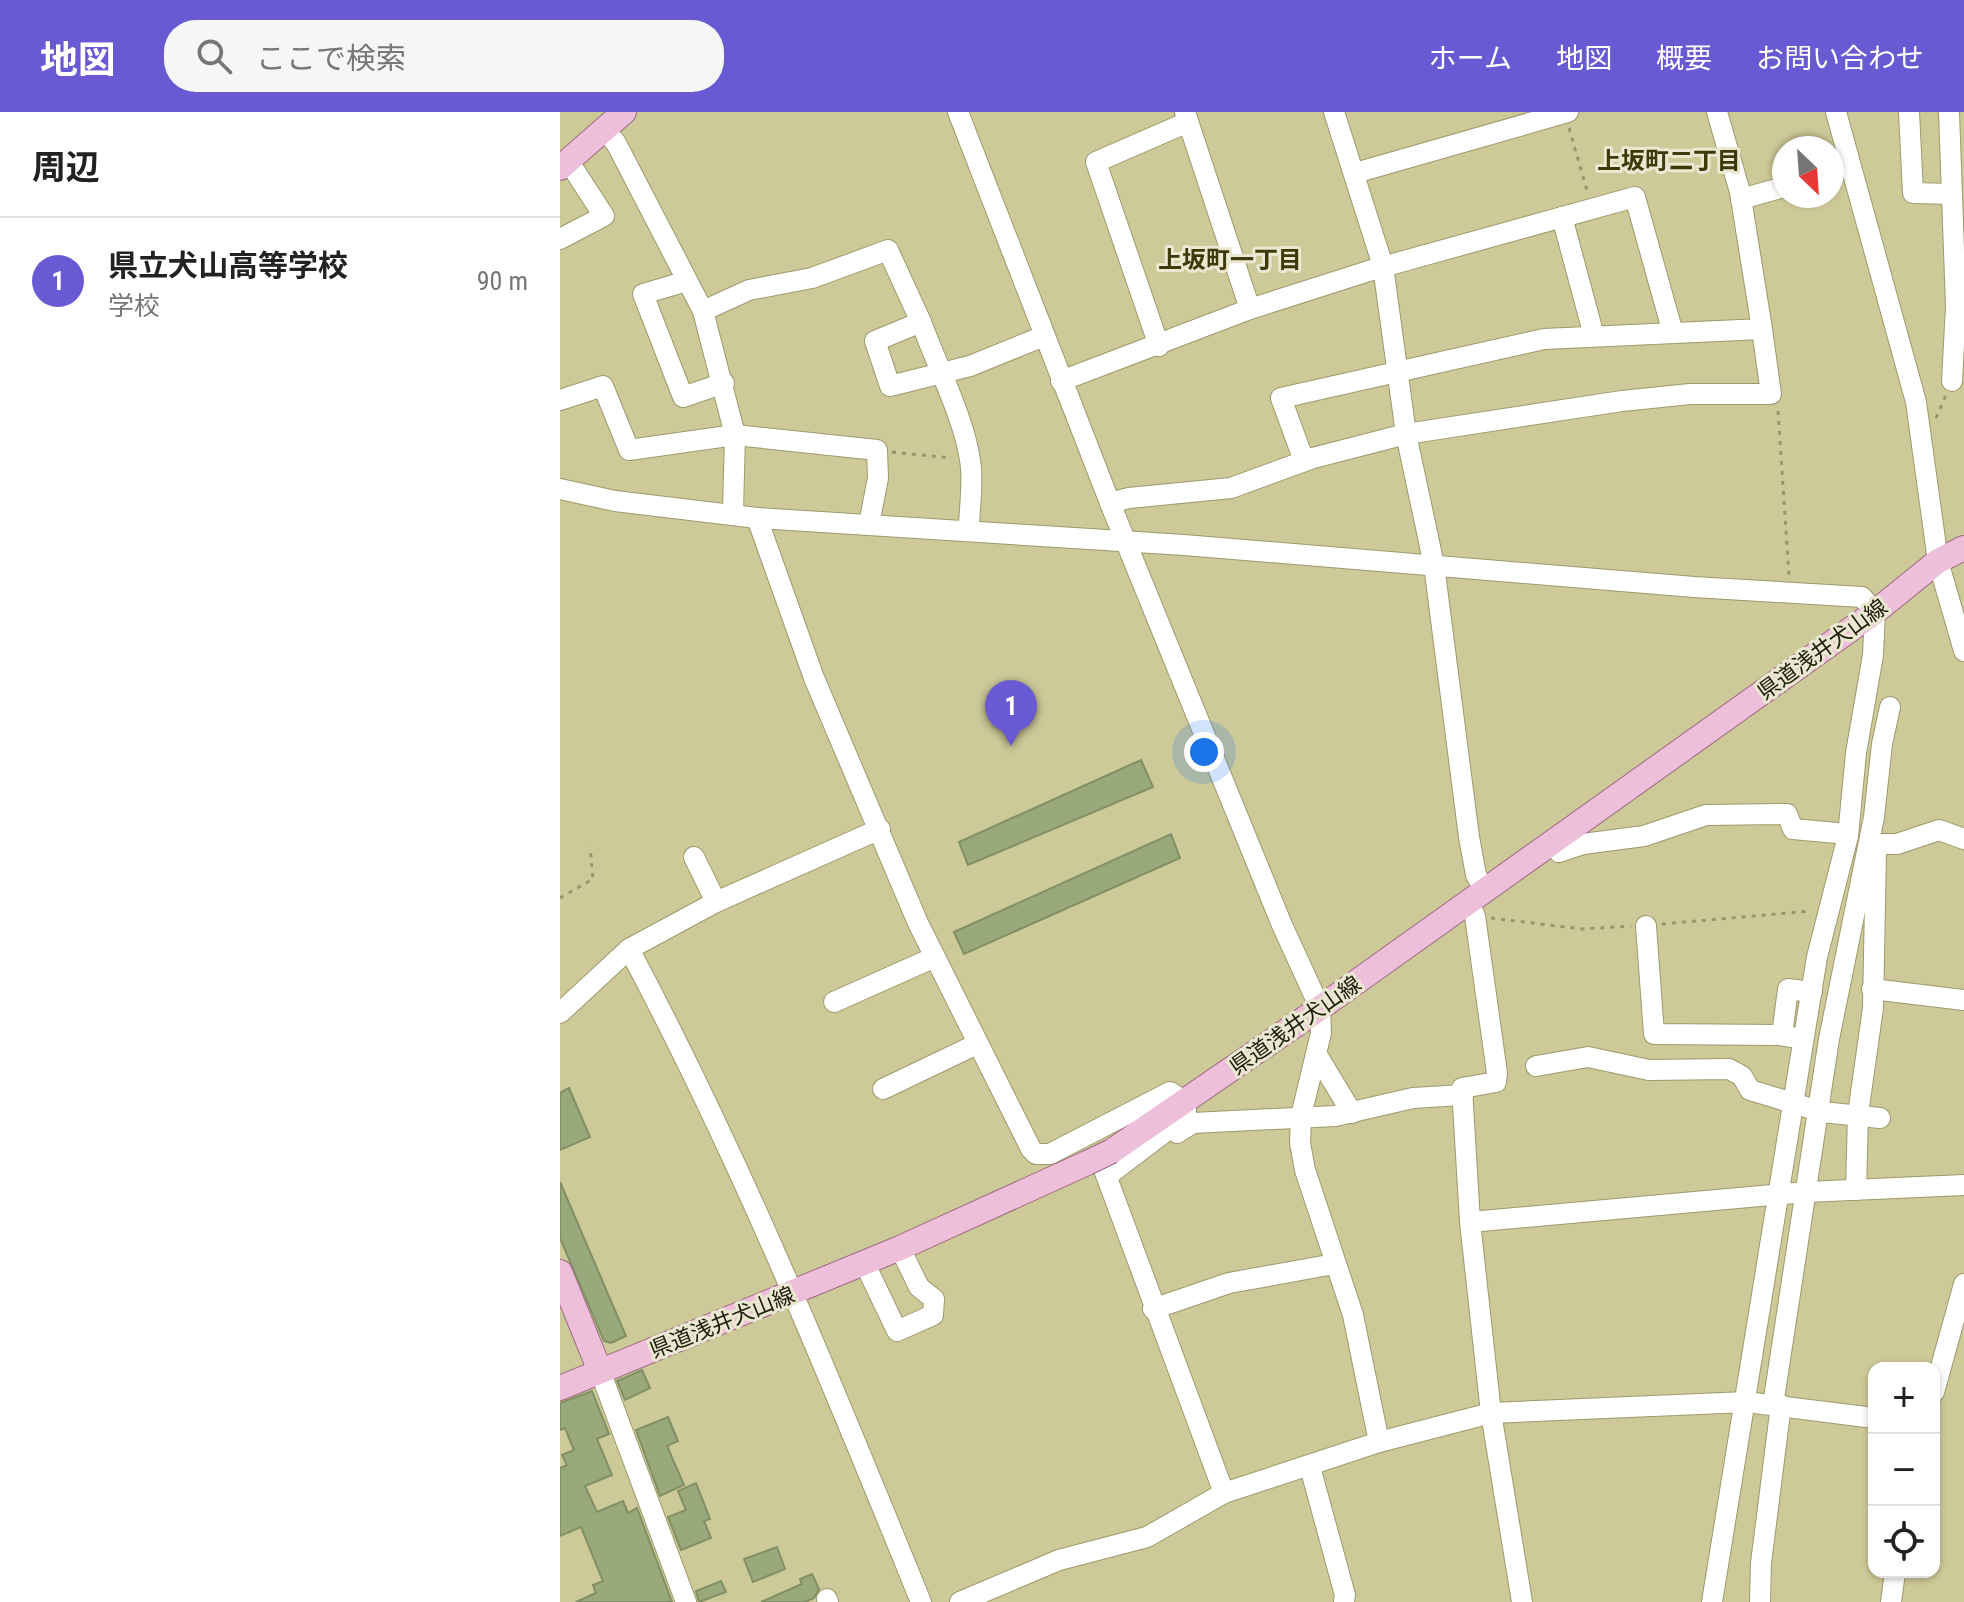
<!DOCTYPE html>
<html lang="ja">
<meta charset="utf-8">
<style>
body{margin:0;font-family:"Roboto Condensed","Noto Sans JP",sans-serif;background:#f6f6f6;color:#222}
.controls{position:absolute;right:24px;bottom:24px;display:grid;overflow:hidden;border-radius:16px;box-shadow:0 2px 6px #0004}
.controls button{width:72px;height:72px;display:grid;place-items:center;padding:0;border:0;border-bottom:2px solid #e0e0e0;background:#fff;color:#222;font:40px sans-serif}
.compass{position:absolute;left:1212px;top:24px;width:72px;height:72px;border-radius:50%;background:#fff;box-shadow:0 2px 6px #0004;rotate:155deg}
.you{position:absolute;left:644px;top:640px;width:28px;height:28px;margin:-20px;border:6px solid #fff;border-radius:50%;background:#1a73e8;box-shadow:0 0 0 12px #1a73e833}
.badge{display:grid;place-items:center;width:52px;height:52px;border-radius:50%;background:#695ad4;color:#fff;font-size:26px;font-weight:700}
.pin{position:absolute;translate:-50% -66px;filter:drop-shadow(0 2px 4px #0008)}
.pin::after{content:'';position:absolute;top:42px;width:28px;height:24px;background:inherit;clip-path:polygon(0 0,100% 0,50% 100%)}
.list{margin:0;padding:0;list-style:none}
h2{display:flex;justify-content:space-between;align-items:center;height:104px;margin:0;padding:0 32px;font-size:34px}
h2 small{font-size:26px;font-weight:400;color:#767676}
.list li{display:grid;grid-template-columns:52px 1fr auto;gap:24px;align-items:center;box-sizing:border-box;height:128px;padding:0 32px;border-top:2px solid #e0e0e0}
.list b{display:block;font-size:30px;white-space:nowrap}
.list p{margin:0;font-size:26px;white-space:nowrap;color:#767676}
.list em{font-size:26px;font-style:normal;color:#767676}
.icon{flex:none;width:44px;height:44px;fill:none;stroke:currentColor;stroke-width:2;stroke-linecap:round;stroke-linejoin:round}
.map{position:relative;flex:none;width:1404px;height:1490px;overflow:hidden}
header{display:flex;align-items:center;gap:48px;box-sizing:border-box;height:112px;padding:0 40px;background:#695ad4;color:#fff}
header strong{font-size:38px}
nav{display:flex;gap:44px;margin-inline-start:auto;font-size:28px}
.search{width:560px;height:72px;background:#f6f6f6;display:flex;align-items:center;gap:20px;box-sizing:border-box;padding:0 28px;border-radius:32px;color:#767676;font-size:30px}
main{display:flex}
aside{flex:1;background:#fff}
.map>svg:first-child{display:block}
</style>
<header>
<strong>地図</strong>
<div class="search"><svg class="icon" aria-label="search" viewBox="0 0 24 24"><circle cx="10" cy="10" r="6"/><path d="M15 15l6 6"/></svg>ここで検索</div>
<nav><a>ホーム</a><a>地図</a><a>概要</a><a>お問い合わせ</a></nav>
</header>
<main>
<aside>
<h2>周辺<small></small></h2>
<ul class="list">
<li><span class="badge">1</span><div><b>県立犬山高等学校</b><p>学校</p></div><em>90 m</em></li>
</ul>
</aside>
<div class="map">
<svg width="1404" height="1490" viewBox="0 0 1404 1490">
<rect width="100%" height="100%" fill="#cdc998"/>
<g fill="#99a97c" stroke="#819064" stroke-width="2">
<path d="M581,648L593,675L408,753L399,730Z"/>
<path d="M611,722L620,746L404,842L394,820Z"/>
<path d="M9,976L30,1025L0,1038V981Z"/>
<path d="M0,1070L66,1224L51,1231L44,1229L0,1126Z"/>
<path d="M82,1258L90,1276L65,1288L57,1269Z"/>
<path d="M32,1279L49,1322L37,1327L52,1363L25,1374L37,1400L63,1389L68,1401L77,1396L112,1490H16L36,1481L33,1473L43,1469L21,1415L0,1424V1356L7,1353L2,1343L14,1338L5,1316L0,1318V1291Z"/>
<path d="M108,1305L118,1329L107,1334L124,1373L100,1384L76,1318Z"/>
<path d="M136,1371L150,1407L144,1409L151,1426L121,1438L108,1405L126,1398L118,1379Z"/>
<path d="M217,1435L225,1457L193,1470L184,1447Z"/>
<path d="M252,1462L259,1477L254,1486L245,1490H201L242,1472L240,1467Z"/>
<path d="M161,1469L166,1480L139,1490L136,1479Z"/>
</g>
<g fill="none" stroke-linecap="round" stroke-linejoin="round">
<g stroke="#9e9a6b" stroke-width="22">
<g id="minor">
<path d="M398,0L550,391L722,813L760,896L761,921L741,1004L740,1031L745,1058L793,1203L819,1330"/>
<path d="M625,0L690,197"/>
<path d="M774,0L823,154L846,322L874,453L909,725L916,763L924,777"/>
<path d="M1276,0L1356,290L1378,449L1404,539"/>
<path d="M1349,0L1353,81L1392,82"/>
<path d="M1389,0L1396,194L1392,269"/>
<path d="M45,18L56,31L143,199L175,323L173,400"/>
<path d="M795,61L1008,0"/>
<path d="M1181,87L1224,75"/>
<path d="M1002,105L1034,224"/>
<path d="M0,127L44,104L9,50"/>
<path d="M127,169L83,182L123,285L164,271"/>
<path d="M143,199L189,178L252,166L328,138L361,210"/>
<path d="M599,234L536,50L628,10"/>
<path d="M501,269L690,197L815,157L1075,85L1113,221"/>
<path d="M0,288L43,274L69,338L175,323L317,338L318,366L309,412"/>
<path d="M744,349L721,286L984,227L1202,217L1180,80L1157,0"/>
<path d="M0,377L55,389L197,406L624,433L1134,475L1302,485L1315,500L1313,543L1296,641L1288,724L1257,845L1152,1490"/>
<path d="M550,391L569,386L671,376L753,346L846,322L1062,289L1130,282H1211L1202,217"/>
<path d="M197,406L254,566L358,811L471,1037L476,1042H490L610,980L626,990V1004L547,1064"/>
<path d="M409,418C409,396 414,369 410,348C404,306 376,251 361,210L315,229L330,274L410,254L484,224"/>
<path d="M991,730L999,740L1023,732L1084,724L1146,703L1227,702L1233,717L1288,722"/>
<path d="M1316,738L1320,732H1337L1379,718L1404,727"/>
<path d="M134,745L156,790"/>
<path d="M908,789L915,804L937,961L936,970L902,976L910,1110L931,1301L962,1490"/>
<path d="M1086,814L1094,922L1219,923L1243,927"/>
<path d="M69,837C181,1047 271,1269 361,1490"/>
<path d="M1312,877L1404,888"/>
<path d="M274,890L375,845"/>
<path d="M0,901L69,837L156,790L320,717"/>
<path d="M1222,923L1228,877L1252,880"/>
<path d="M757,943L792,1001"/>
<path d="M976,954L1028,945L1089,958L1169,957L1182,964L1190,978L1262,1000L1320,1006"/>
<path d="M323,977L417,932"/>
<path d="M617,1021L633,1011L775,1004L853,986L903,983"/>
<path d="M543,1055L664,1381"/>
<path d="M1296,1078L1298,1002L1313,896L1316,738L1313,737"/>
<path d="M910,1110L1246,1080L1404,1073"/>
<path d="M304,1150L337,1219L373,1203L374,1187L359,1175L340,1136"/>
<path d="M593,1197L669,1171L774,1152"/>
<path d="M40,1259L126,1490"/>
<path d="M1374,1280L1404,1172"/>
<path d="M1213,1293L1269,927L1314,705L1322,632L1330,595"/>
<path d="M750,1355L785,1483L784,1490"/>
<path d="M267,1487L268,1490"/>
<path d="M400,1490L499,1448L587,1425L664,1381L819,1330L931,1301L1186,1290L1314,1306"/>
<path d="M1200,1490L1201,1451L1221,1293"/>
<path d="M1331,1490L1335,1460"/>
</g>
</g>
<g stroke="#9d6a81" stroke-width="26">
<g id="major">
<path d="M0,56L64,0"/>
<path d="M552,1039L760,896L1315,500L1378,449L1404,436"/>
<path d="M0,1160L40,1259"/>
<path d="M0,1276L340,1136L527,1051"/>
</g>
</g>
<g stroke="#98956d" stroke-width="3" stroke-dasharray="4 6" stroke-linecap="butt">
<path d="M1009,16L1028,82"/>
<path d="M1218,299L1229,463"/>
<path d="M1376,306L1386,283"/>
<path d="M332,340L392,346"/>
<path d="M0,786L33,767L30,735"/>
<path d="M931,806L1022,817L1071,814"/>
<path d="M1102,812L1250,799"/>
</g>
<use href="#minor" stroke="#fff" stroke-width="20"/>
<use href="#major" stroke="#edbfda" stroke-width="24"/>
<g stroke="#9d6a81" stroke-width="26" stroke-linecap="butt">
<path id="major-bridge" d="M527,1051L552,1039"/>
</g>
<use href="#major-bridge" stroke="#edbfda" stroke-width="24"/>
</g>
<g text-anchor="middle" stroke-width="6" stroke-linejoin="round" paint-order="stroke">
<g font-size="22" fill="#1e1d0a" stroke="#eae8d0">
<text transform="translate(1262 537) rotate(-36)" y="8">県道浅井犬山線</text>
<text transform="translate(735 913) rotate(-35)" y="8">県道浅井犬山線</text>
<text transform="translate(162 1210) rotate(-22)" y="8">県道浅井犬山線</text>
</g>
<g font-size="24" font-weight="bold" fill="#3d3909" stroke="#eae8d0">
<text x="1109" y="57">上坂町二丁目</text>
<text x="670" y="156">上坂町一丁目</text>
</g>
</g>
</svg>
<div class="controls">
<button>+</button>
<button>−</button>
<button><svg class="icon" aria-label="locate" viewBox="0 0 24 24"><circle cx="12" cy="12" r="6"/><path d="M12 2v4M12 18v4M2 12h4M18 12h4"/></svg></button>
</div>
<svg class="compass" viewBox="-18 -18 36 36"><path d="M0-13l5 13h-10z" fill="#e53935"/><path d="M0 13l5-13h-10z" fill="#767676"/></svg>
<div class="you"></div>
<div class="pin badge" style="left:451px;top:634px">1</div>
</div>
</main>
